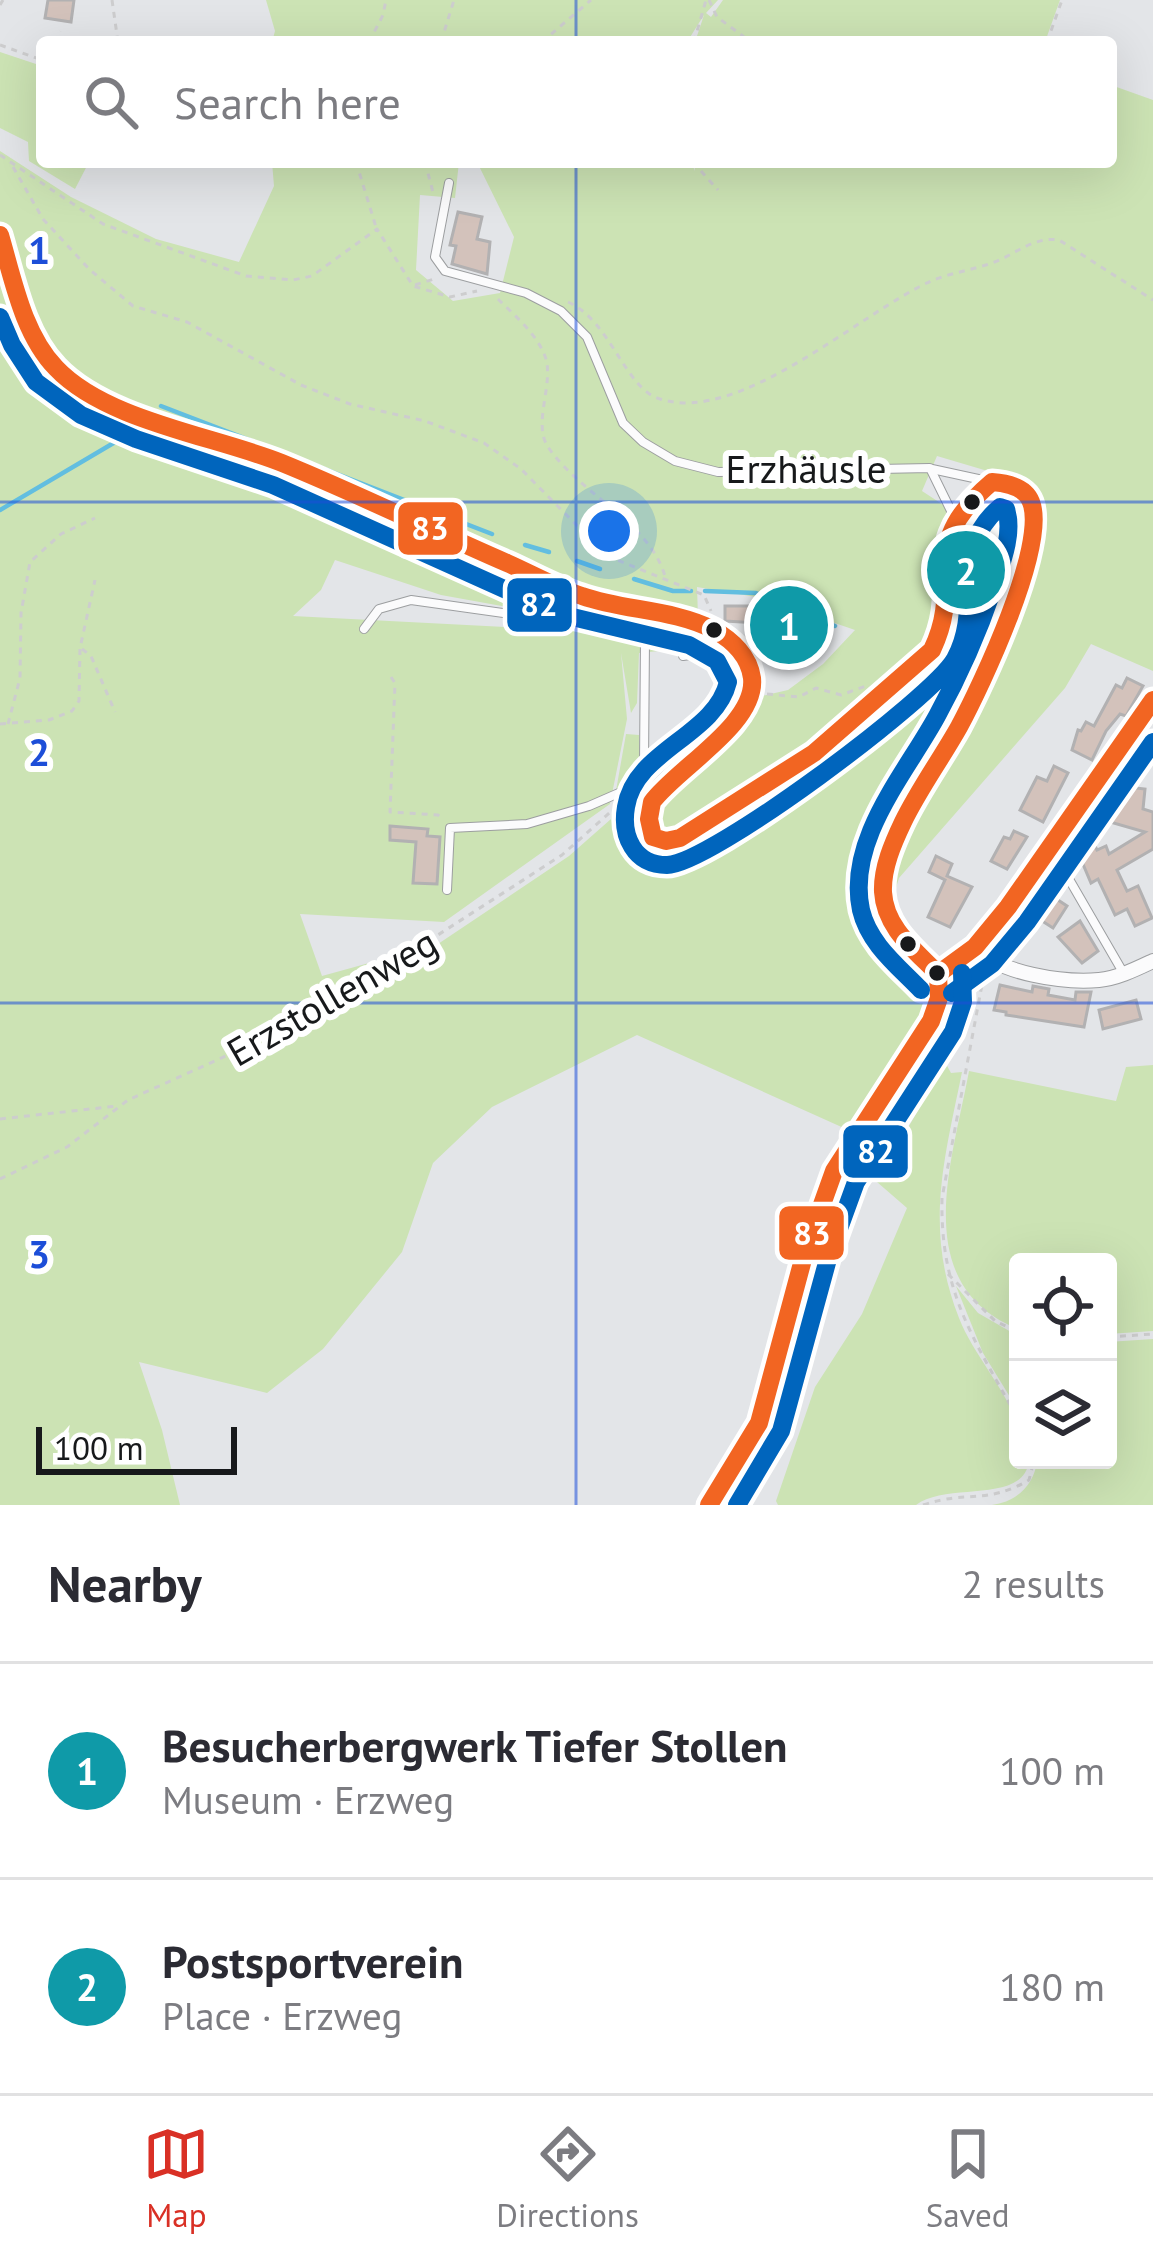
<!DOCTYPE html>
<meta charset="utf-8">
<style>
body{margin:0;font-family:"PT Sans",sans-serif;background:#f2f2f3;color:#2b2b33}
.controls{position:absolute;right:36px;bottom:36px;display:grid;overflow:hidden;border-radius:12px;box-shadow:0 12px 48px #0002}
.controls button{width:108px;height:108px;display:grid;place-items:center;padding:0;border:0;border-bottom:3px solid #e1e1e2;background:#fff;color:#2b2b33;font:60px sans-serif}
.scale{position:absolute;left:36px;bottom:30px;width:201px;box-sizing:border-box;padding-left:12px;border:6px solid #17191b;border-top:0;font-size:33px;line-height:42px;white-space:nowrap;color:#17191b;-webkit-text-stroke:9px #fff;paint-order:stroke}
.you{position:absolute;left:609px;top:531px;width:42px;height:42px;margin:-30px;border:9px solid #fff;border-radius:50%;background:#1a73e8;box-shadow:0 0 0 18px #1a73e833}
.badge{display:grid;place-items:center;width:78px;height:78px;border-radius:50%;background:#d93025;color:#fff;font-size:39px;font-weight:700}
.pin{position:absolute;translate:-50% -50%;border:6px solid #fff;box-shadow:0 3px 12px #0006}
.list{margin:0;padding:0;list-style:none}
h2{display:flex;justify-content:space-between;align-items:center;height:156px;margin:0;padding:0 48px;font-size:51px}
h2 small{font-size:39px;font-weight:400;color:#7c7c81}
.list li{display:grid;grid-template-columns:78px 1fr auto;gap:36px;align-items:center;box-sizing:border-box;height:216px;padding:0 48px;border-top:3px solid #e1e1e2}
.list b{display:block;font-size:45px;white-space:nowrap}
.list p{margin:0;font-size:39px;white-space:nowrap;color:#7c7c81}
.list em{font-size:39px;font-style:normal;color:#7c7c81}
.icon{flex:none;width:66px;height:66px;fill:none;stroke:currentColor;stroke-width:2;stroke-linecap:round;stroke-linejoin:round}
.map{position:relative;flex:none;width:1153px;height:1505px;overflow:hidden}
.search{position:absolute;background:#fff;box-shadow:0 12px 48px #0002;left:36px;right:36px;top:36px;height:132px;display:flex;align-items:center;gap:30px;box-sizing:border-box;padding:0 42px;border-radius:12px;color:#7c7c81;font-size:45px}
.sheet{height:588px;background:#fff}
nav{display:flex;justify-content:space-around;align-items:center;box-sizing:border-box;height:168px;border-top:3px solid #e1e1e2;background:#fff;font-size:33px;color:#7c7c81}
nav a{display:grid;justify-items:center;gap:6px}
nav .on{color:#d93025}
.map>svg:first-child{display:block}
</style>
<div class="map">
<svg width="1153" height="1505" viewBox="0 0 1153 1505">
<rect width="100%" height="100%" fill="#e3e5e8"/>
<g fill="#cce3b4" fill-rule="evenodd">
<path d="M266,0H718L706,13L711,17L723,0H1060L1045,42H695L704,15L687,42H272L275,31Z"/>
<path d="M0,52L42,66V162H89L75,189L29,161L28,142L0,128Z"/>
<path d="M1111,85L1153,100V671L1091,644L1065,688L899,878L895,891L890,881C903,823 938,771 968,720L952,715L897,808L875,861L859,877L870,901L876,900L928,974L933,985L929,1008L846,1129L637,1035L492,1107L433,1163L402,1252L323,1349L267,1393L139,1362L162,1430L180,1505H0V151L71,197L156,239L239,262L274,186L272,162H459L455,198L420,195L416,270L453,301L500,293L514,237L477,162H691L695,171L694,162H1111ZM218,430L316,464L306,494L195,447ZM937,456L1025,482L1002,584L947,641L935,550L948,508L922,491ZM335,560L441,595L619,627V633L293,616L321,590ZM697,587L762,598L855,630L823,664L788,690L754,698L714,729L644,772L640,767L639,735L626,734L611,819L569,856L438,944L322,976L300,914L444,922L610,804L627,719L621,653L631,713L637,703L639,653L699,647Z"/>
<path d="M929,1033L951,1073L962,1072C944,1161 924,1229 959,1318C973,1354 1005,1388 1017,1423C1020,1434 1018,1449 1018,1460H1029C1025,1505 947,1481 916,1505H778L776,1501L815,1387L862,1314L907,1208L877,1182L937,1077L915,1057Z"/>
<path d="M1153,1065V1331L1108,1334V1262H1018V1329C907,1284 953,1160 969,1071L1116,1101L1126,1067Z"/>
<path d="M956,1286L978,1313L1018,1336V1410L983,1353Z"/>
<path d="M1153,1339V1505H992C1017,1502 1035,1484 1037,1460H1108V1342Z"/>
</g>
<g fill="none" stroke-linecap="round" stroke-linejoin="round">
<g stroke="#62bee0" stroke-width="4.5">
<path d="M161,406L492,534"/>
<path d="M0,510L139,428"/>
<path d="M525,545L549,552"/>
<path d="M577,561L600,569"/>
<path d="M634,579L673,591H691"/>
<path d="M705,591L756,593L835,626"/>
</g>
</g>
<g fill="#d3c2bb" stroke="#b2b1b2" stroke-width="3">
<path d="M48,0H74L71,22L45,18Z"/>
<path d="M458,212L482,217L477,239L490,242L487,274L452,264L456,246L450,245Z"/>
<path d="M959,551L969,558L974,551L989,561L983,570L988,573L977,590L957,577Z"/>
<path d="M725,606H761L794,622L780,651L753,638L760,623L725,621Z"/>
<path d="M1127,678L1143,686L1126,716L1120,714L1106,731L1092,760L1072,750L1078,730L1081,731L1086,722L1094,726L1116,685L1122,688Z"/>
<path d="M1054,766L1068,773L1043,822L1020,810L1037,777L1047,781Z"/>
<path d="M1118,786L1145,789L1143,809L1153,812V849L1117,870L1127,891L1138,886L1152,918L1135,926L1127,909L1115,915L1098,879L1091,883L1080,857L1085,855L1077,838L1086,828L1097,850L1106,846L1109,854L1145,832L1110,822Z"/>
<path d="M390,826L428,829L427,836L440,837L437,884L413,883L416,842L390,840Z"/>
<path d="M1014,831L1027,837L1007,869L991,861L1004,837L1010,839Z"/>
<path d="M936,856L952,864L947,876L972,887L950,927L928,917L945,880L929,872Z"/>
<path d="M1049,873L1059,879L1049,894L1067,906L1053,928L1025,910Z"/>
<path d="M1080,921L1098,951L1082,963L1058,937Z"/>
<path d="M1000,985L1032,992L1033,986L1049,989L1048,995L1075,1000L1076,992H1091L1084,1027L1006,1015V1012L994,1010Z"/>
<path d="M1136,1000L1141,1019L1103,1029L1099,1010Z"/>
</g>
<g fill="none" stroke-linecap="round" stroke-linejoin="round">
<g stroke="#9c9ea0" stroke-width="10">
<g id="service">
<path d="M449,183L435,257L445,271L526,293L561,311L587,337L623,423L643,442L675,461L718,472L930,468L955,519"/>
<path d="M932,469L992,482"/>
<path d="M364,629L379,609L411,600L624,630L645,639L644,765L649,777"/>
<path d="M946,631L982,597L999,572L997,539L988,530"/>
<path d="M683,656L703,653L713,630"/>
<path d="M1051,848L1124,974"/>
<path d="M447,890L450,828L527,824L589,806L644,782L688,744L734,713"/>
</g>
</g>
<g stroke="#9c9ea0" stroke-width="16">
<g id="minor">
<path d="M975,947C999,974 1064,983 1099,980C1118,978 1136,969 1153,961"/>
<path d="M938,974L975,947L1008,907L1153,700"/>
</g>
</g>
<g stroke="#9c9ea0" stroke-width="21">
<path id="tertiary" d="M0,235C14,280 28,352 69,380C125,419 218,436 282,463C357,495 431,531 506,563C534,575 561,591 590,599C638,613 719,611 747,660C779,718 670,765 652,802C647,814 649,825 653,837L666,841L680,838L814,753L932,650C959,611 929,564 956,519C971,495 1003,463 1027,496C1054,535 984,680 963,720C938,767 880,839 883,893C884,930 916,949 938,974L939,998L931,1021L834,1171L805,1252L759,1423L709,1505"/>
</g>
<g stroke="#cdcdce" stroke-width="3" stroke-dasharray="6 6" stroke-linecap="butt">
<path d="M112,0L118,42"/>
<path d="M709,0L717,17L751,42"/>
<path d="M0,5L3,0"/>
<path d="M55,42L60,31"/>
<path d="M369,42L383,15L386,0"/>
<path d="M441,42L454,0"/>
<path d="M542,42L591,0"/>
<path d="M694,42L706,0"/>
<path d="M1047,42L1062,0"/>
<path d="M0,45L42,60"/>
<path d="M0,155L103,224L246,276L293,280L312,276L377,229L413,286L450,297L477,291"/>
<path d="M356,162L376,227"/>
<path d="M425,162L434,196"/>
<path d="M693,162L718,190"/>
<path d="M13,167L43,219L89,269L133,306L187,322L301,385L350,404L425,421L484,443L521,469L607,556L704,595L711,611"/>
<path d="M415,285L434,279"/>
<path d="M498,299C514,315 536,333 545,356C555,382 532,423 548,447C581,495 649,522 665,576"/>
<path d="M568,302C611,321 625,389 660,399C740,425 860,313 931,281C950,273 972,270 992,263C1015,255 1033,236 1059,240L1153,300"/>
<path d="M963,543L982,535"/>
<path d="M82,649L91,656L115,712"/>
<path d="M391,677L395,683L390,812L438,815L442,819"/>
<path d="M767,694L799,697L816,688L841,695L866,686"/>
<path d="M0,724L49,720L72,711L79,701L80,648L95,580"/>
<path d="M8,724L20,678L21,613L30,562L61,534L95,518"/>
<path d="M984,974L942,1198C940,1293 974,1339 1018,1419"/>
<path d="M0,1119L117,1106"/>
<path d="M0,1179L67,1147L128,1100L306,1020L562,855L616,807"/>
<path d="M948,1274L995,1321L1018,1332"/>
<path d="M1108,1337L1153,1334"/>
<path d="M923,1505C967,1490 986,1505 1029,1480L1034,1460"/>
</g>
<use href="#service" stroke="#fbfbfc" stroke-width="8"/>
<use href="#minor" stroke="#fbfbfc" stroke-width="14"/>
<use href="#tertiary" stroke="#fbfbfc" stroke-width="18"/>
<g stroke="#fff" stroke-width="27">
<g id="bus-1">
<path d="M0,235C13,279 23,334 56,368C106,421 215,436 282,463C358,494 431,530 507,563C532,574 556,588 582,596C625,611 673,609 714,630C732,640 749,656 752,678C757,724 677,768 652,802L649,819L653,837L666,841L680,838L814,753L932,650C967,577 913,549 992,482C1006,483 1025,486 1031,502C1048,545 981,686 959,727C941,759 919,789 903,822C893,843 882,868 883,892C885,928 915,950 938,974"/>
<path d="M938,974L975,947L1008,907L1153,700"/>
<path d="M709,1505L759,1423L805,1252L834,1171L931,1021L939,998L938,974"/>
</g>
</g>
<g stroke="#fff" stroke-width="27">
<g id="bus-2">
<path d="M0,317L12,345L36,382L81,415L136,439L273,485L560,614L689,645L717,661L728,682C715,736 635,750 626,807C621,836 634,865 667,865C709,865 933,698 955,659C985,604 947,552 1000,507L1006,509C1014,534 1001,565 993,589C978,633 959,676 937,716C906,773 846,840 861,910C869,944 898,966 921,990"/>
<path d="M952,993L992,964L1027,922L1153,742"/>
<path d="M737,1505L781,1431L828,1259L856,1182L953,1032L963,1002L962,973"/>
</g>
</g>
<use href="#bus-1" stroke="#f26522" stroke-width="18"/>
<use href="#bus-2" stroke="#0065bd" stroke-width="18"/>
</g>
<path fill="none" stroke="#1d4ed8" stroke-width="3" stroke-opacity="0.55" d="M576,0V42M576,162V1505M0,502H1153M0,1003H1153"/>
<g fill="#17191b" stroke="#fff" stroke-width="4.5">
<circle cx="972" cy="502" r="10"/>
<circle cx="714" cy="630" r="10"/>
<circle cx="908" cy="944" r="10"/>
<circle cx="937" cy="973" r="10"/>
</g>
<g text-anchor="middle" stroke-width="12" stroke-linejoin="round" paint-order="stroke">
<g font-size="39" fill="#17191b" stroke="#fff">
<text x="806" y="483">Erzhäusle</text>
<text transform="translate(332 997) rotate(-30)" y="14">Erzstollenweg</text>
</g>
</g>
<g font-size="39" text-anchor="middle" font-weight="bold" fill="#1d4ed8" stroke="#fff" stroke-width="12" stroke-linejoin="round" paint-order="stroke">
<text x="39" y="264">1</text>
<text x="39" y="766">2</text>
<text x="39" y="1268">3</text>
</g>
<g stroke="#fff" stroke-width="4.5">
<rect x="396" y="500" width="69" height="57" rx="12" fill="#f26522"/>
<rect x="505" y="576" width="69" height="58" rx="12" fill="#0065bd"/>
<rect x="841" y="1123" width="69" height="57" rx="12" fill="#0065bd"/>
<rect x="777" y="1204" width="69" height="58" rx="12" fill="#f26522"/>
</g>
<g font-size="33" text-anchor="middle" font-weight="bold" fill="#fff">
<text x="430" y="540">83</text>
<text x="539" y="616">82</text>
<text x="876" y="1163">82</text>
<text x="812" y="1245">83</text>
</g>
</svg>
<div class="controls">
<button><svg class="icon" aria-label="locate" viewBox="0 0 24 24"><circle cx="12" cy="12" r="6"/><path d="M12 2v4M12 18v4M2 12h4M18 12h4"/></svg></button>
<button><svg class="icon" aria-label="layers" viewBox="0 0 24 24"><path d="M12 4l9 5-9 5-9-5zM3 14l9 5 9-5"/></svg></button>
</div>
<div class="scale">100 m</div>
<div class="you"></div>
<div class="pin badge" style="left:789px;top:625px;background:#0f9aa8">1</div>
<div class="pin badge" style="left:966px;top:570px;background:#0f9aa8">2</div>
<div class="search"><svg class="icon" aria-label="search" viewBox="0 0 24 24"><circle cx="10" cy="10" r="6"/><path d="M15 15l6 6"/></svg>Search here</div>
</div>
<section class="sheet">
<h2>Nearby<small>2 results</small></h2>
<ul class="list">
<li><span class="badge" style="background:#0f9aa8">1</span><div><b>Besucherbergwerk Tiefer Stollen</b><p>Museum · Erzweg</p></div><em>100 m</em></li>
<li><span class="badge" style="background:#0f9aa8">2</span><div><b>Postsportverein</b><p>Place · Erzweg</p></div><em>180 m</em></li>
</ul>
</section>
<nav>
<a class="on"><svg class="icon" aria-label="map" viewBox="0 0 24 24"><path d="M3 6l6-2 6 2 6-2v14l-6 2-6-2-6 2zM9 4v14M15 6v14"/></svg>Map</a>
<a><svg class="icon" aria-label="directions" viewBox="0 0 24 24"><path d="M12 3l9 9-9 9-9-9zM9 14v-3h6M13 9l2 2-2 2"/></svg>Directions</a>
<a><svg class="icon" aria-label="saved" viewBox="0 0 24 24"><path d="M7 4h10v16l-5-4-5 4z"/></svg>Saved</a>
</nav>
